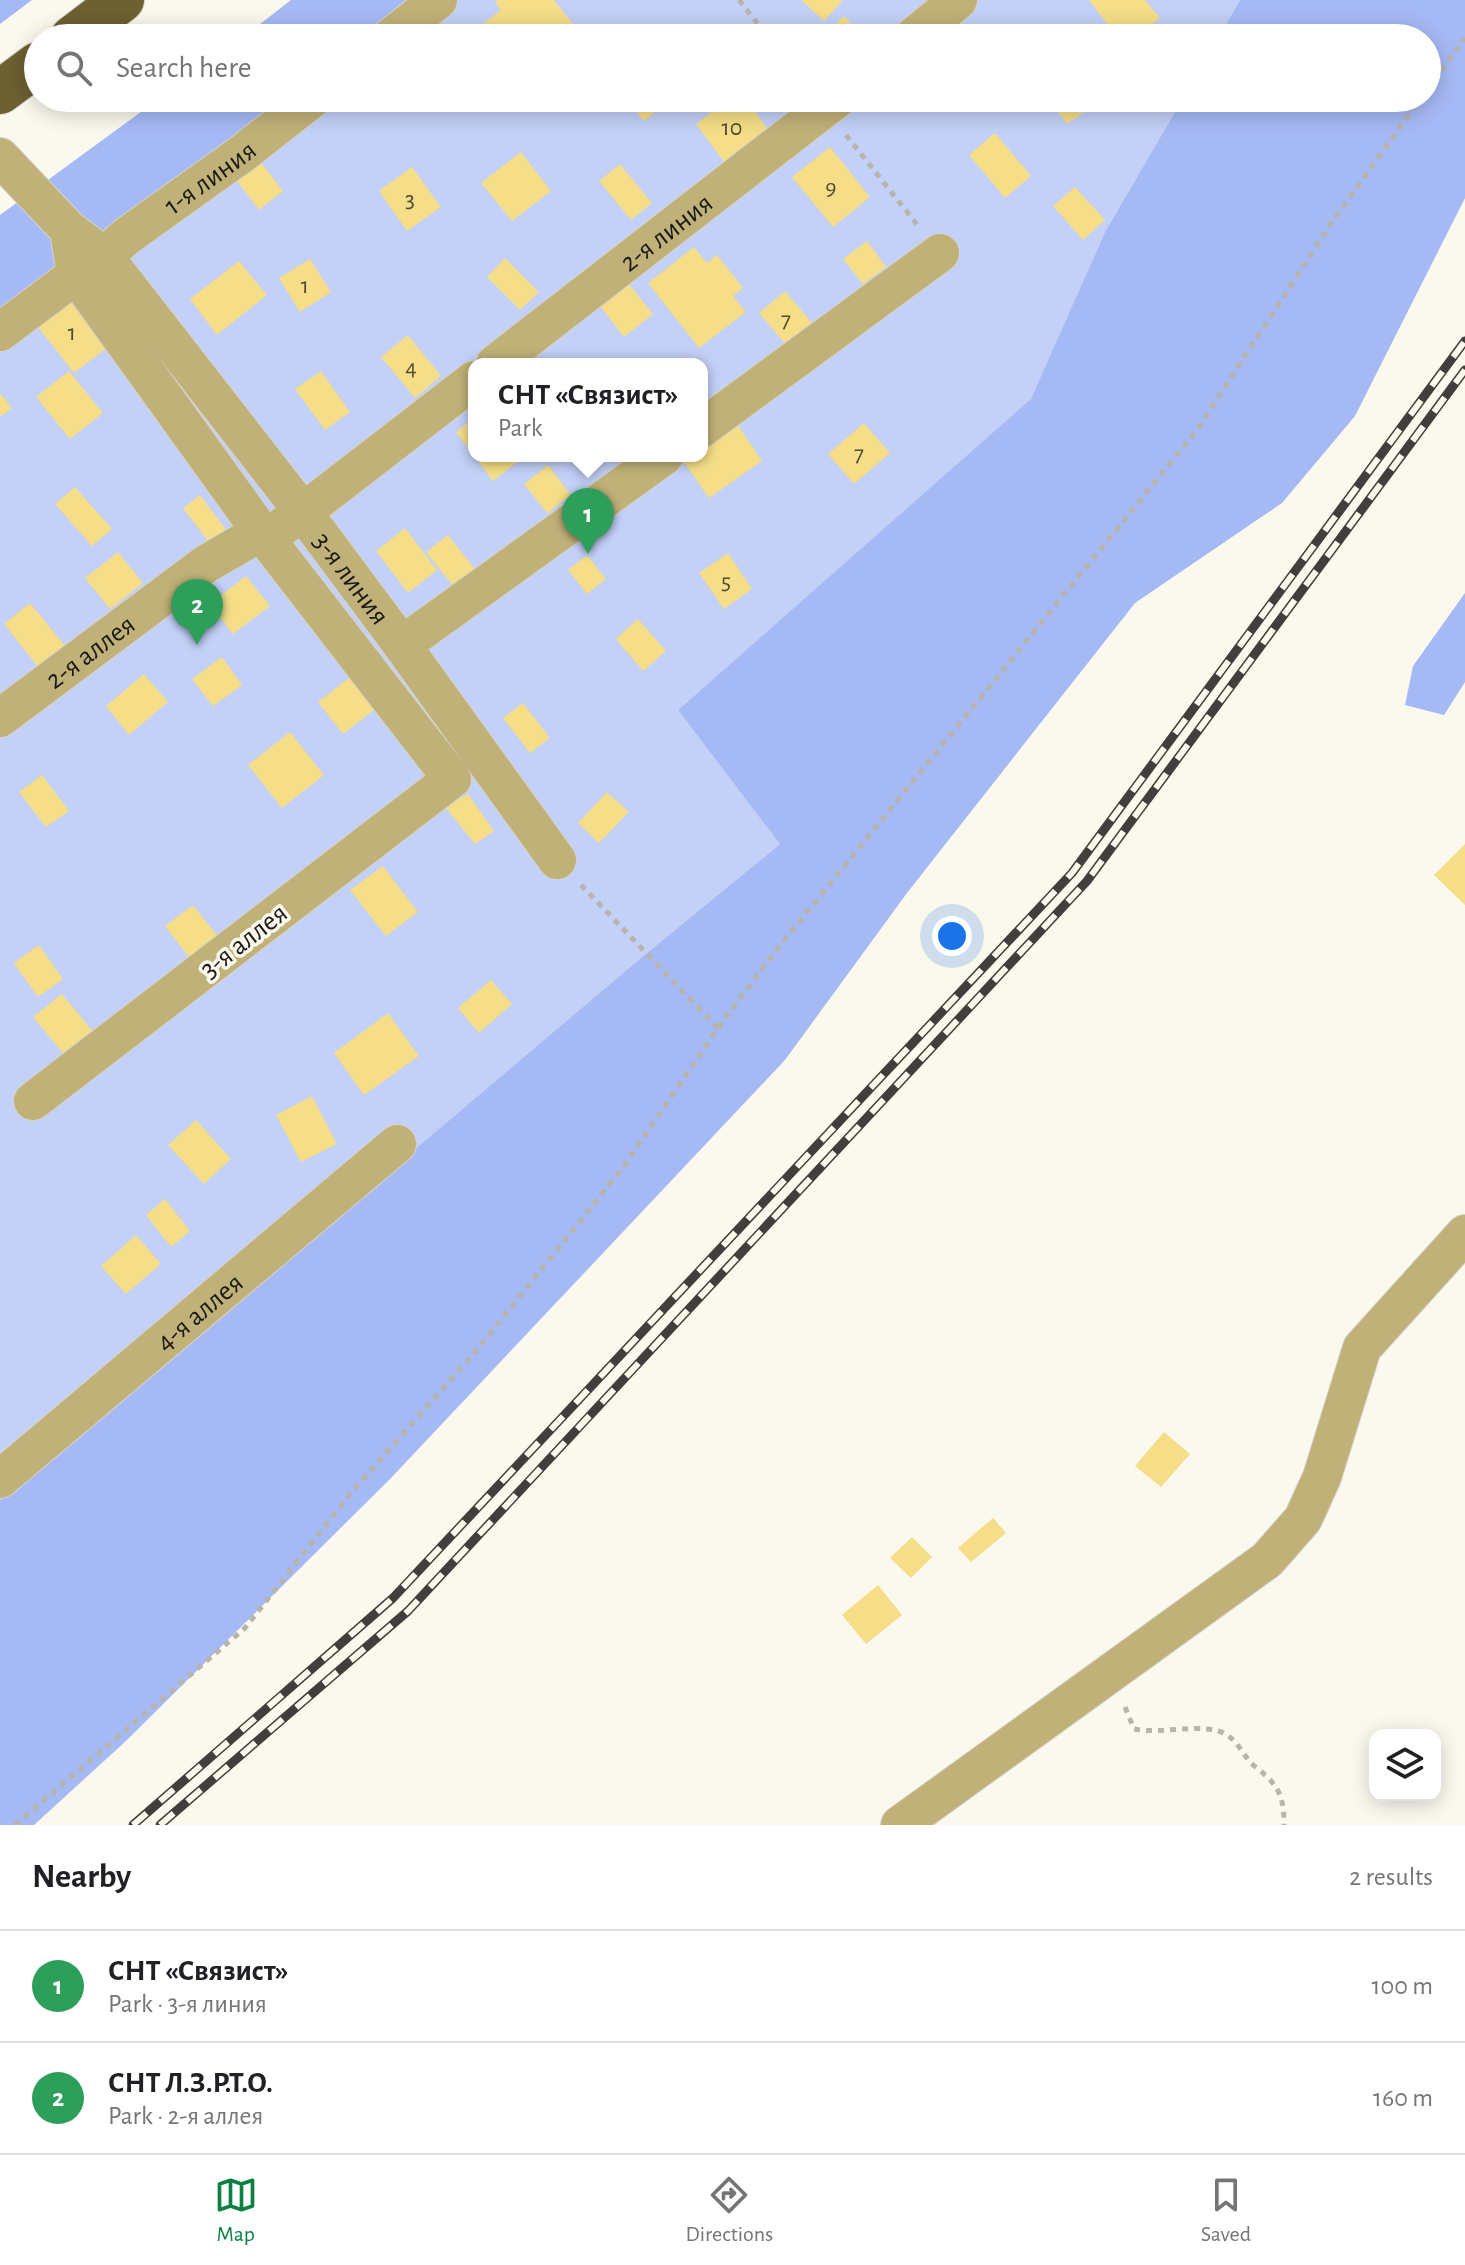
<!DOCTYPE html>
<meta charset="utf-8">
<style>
body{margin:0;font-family:"Alegreya Sans",sans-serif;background:#f2f2f2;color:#202124}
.controls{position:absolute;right:24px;bottom:24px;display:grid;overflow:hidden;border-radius:16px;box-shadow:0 4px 20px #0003}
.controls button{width:72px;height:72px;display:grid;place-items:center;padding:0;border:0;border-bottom:2px solid #e0e0e0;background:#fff;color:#202124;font:40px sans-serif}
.you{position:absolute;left:952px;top:936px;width:28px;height:28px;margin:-20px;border:6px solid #fff;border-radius:50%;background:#1a73e8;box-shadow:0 0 0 12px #1a73e833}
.badge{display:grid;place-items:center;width:52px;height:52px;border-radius:50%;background:#0b8043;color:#fff;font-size:26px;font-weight:700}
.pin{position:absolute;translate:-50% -66px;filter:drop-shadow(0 2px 4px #0008)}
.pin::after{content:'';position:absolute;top:42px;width:28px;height:24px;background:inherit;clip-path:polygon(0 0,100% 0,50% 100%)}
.popup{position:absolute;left:468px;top:358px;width:240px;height:104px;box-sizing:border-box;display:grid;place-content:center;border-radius:16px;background:#fff;filter:drop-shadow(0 2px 6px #0005);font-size:26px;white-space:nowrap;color:#757577}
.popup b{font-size:30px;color:#202124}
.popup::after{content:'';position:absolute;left:50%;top:100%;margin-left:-16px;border:16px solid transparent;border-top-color:#fff}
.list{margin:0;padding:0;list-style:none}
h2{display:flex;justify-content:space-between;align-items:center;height:104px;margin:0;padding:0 32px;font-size:34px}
h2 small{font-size:26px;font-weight:400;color:#757577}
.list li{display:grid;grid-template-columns:52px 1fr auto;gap:24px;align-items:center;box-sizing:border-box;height:112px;padding:0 32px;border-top:2px solid #e0e0e0}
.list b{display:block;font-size:30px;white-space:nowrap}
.list p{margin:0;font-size:26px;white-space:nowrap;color:#757577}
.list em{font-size:26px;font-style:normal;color:#757577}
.icon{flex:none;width:44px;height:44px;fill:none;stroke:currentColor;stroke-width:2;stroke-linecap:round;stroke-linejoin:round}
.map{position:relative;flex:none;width:1465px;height:1825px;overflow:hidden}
.search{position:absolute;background:#fff;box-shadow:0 4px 20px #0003;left:24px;right:24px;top:24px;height:88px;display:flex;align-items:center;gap:20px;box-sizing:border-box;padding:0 28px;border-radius:44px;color:#757577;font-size:30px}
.sheet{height:328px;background:#fff}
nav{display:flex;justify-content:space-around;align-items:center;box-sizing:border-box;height:112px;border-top:2px solid #e0e0e0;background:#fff;font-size:22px;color:#757577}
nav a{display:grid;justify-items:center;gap:4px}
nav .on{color:#0b8043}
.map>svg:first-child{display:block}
</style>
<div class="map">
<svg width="1465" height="1825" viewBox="0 0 1465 1825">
<rect width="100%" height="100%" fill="#fbf8ee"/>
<g fill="#c3d0f7" fill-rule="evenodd">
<path d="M425,0H1240L1218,38H377Z"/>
<path d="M301,98H1183L1105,232L1032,399L678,710L781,843L642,957L0,1500V333ZM474,364H702V456H474Z"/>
</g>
<g fill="#a5b9f5">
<path d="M0,0H32L0,24Z"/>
<path d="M291,0H425L377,38H242Z"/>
<path d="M1240,0H1465V198L1355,416L1282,503L1135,603L907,893L785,1060L390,1479L127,1740L34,1825H0V1500L642,957L780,844L678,710L1031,399L1105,232L1183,98H1427V38H1218Z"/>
<path d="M160,98H301L0,333V215Z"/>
<path d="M1465,593V682L1444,715L1405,705L1413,666Z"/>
</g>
<g fill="#f5de87">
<path d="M498,0H554L577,29L565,38H488L479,27L501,10L495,2Z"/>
<path d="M801,0H843L824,21Z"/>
<path d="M1089,0H1145L1160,18L1134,38H1118Z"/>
<path d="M844,16L864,38H820Z"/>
<path d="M746,25L758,38H733Z"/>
<path d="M626,98H659L665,104L644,121Z"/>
<path d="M731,98H745L769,131L725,163L696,124Z"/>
<path d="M1048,98H1084L1091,107L1067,124Z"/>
<path d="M995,133L1031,176L1005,198L969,155Z"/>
<path d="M830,147L870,197L833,227L792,177Z"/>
<path d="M521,152L551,191L512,221L481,183Z"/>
<path d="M259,160L283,191L259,210L235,178Z"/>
<path d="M620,164L652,203L631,220L599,181Z"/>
<path d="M412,167L441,207L407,231L379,191Z"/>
<path d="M1075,187L1105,220L1083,240L1053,206Z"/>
<path d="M867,241L886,267L863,284L843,259Z"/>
<path d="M694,247L707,263L717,255L743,288L733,296L746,312L699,348L648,283Z"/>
<path d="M505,258L539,292L520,310L487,277Z"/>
<path d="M310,259L331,292L300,312L279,278Z"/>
<path d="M239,261L267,295L217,335L190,299Z"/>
<path d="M629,284L653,314L624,337L600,306Z"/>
<path d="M71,291L112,344L74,373L33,321Z"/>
<path d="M785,291L813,324L787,346L759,313Z"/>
<path d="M408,335L441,376L415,398L381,357Z"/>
<path d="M69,371L103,413L70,439L36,397Z"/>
<path d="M321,371L350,412L325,430L295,389Z"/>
<path d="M0,393L12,408L0,417Z"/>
<path d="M474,418V456H525L493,481L456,432Z"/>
<path d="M864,423L890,453L854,484L828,454Z"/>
<path d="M737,424L762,461L709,498L683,461L690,456H702V448Z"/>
<path d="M548,465L571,495L547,513L524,484Z"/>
<path d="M75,487L112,529L92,546L55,504Z"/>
<path d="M200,495L228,532L211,545L183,508Z"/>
<path d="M405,528L437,570L408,593L376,551Z"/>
<path d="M448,535L478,573L457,591L426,552Z"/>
<path d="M118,552L143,583L110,609L85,578Z"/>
<path d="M728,553L752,589L724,609L699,573Z"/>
<path d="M587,555L606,579L587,594L568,570Z"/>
<path d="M246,576L270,606L233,634L210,604Z"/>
<path d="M30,603L66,647L39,668L4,624Z"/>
<path d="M638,619L666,651L643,671L616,639Z"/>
<path d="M222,657L242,685L213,706L192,679Z"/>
<path d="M144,674L168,702L129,735L106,706Z"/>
<path d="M354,674L379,706L343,734L318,702Z"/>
<path d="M523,703L550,738L530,753L503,718Z"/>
<path d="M290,732L324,775L282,808L248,765Z"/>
<path d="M42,775L69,811L46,827L19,792Z"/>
<path d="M607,792L629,812L599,843L578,823Z"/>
<path d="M468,794L494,831L475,844L445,807Z"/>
<path d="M1465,844V905L1434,875Z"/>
<path d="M383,866L418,912L386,936L350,890Z"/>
<path d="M193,905L220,939L192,961L165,926Z"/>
<path d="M39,945L63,979L38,997L14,963Z"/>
<path d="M491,980L512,1004L479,1033L458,1008Z"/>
<path d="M62,994L96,1035L67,1058L33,1017Z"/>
<path d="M388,1013L419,1056L364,1095L334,1053Z"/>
<path d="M312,1096L337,1144L301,1162L276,1115Z"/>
<path d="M196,1120L231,1159L204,1184L168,1145Z"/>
<path d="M165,1199L190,1231L171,1247L146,1215Z"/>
<path d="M136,1235L161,1264L126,1294L101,1266Z"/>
<path d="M1164,1432L1190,1454L1161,1487L1135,1466Z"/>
<path d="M993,1518L1006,1533L971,1562L958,1548Z"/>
<path d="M912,1537L932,1557L911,1578L890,1558Z"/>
<path d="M878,1585L902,1615L866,1644L842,1615Z"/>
</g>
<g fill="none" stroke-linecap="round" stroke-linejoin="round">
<g stroke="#d7d4cc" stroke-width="40">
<g id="minor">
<path d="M390,38L438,0"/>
<path d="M912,38L958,0"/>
<path d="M0,157L69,230L76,275L261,532L452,779L33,1101"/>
<path id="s1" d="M69,230L104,256L303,512L402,645L664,456"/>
<path id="s2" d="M104,256L127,236L243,153L313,98"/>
<path d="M0,332L76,275"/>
<path id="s3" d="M495,364L838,98"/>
<path d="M702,428L940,253"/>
<path d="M402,645L557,860"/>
<path id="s4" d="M0,718L206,564L261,532H275L303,512L474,380"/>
<path id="s5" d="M0,1479L397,1144"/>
<path d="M900,1825L1267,1560L1303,1519L1322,1477L1362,1348L1465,1234"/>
</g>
</g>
<g stroke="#d7d4cc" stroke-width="46">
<g id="highway">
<path d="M72,38L122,0"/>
<path d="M0,92L38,64"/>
</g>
</g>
<g stroke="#b7b4ac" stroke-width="5" stroke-dasharray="6 6" stroke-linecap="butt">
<path d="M739,0L769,38"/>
<path d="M1427,90L1465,38"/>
<path d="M846,135L919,227"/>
<path d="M581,885L718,1028"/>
<path d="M1125,1707L1134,1729C1160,1735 1206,1721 1227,1735C1238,1742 1242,1753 1251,1763C1255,1767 1261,1771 1265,1775C1282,1790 1284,1804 1284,1825"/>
<path d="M15,1825L245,1628L350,1494L476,1351L624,1166L718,1028L774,953L1197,430L1332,222L1421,98"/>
</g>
<use href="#minor" stroke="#c0b178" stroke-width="38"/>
<use href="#highway" stroke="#6d6031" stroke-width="44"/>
<g stroke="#403f3b" stroke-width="9">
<g id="rail">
<path d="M133,1825L393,1598L1072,873L1465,341"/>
<path d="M160,1825L408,1611L1087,881L1465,370"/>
</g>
</g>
<use href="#rail" stroke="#fbf8ee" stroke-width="6" stroke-dasharray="18" stroke-linecap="butt"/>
</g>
<g text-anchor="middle" stroke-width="7" stroke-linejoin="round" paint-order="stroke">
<g font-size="24" fill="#524b33">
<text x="732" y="135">10</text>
<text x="831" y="195">9</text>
<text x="410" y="207">3</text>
<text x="305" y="293">1</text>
<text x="786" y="327">7</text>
<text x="72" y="340">1</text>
<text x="411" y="375">4</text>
<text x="859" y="461">7</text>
<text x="726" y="589">5</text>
</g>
<g font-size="28" fill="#1b1a17" stroke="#fbf8ee">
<text dy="10" stroke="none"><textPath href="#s2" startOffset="132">1-я линия</textPath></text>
<text dy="10" stroke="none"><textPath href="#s3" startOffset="216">2-я линия</textPath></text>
<text dy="10" stroke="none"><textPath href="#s1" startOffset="450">3-я линия</textPath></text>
<text dy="10" stroke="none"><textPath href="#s4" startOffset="112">2-я аллея</textPath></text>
<text transform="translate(243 940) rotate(-38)" y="10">3-я аллея</text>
<text dy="10" stroke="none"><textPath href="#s5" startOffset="260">4-я аллея</textPath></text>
</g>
</g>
</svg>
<div class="controls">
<button><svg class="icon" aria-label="layers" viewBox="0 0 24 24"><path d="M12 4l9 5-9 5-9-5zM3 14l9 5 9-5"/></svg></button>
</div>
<div class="you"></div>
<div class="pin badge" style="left:588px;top:554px;background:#2e9e5b">1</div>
<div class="popup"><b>СНТ «Связист»</b>Park</div>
<div class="pin badge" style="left:197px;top:645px;background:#2e9e5b">2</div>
<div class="search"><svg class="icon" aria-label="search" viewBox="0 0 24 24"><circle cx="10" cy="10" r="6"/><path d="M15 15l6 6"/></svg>Search here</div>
</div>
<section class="sheet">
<h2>Nearby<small>2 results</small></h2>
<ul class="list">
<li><span class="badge" style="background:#2e9e5b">1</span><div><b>СНТ «Связист»</b><p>Park · 3-я линия</p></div><em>100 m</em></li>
<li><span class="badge" style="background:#2e9e5b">2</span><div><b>СНТ Л.З.Р.Т.О.</b><p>Park · 2-я аллея</p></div><em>160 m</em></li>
</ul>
</section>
<nav>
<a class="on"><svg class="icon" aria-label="map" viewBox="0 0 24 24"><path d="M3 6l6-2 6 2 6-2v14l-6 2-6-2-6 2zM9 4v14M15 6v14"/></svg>Map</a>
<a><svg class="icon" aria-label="directions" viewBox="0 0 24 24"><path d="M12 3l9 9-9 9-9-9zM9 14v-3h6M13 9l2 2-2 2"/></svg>Directions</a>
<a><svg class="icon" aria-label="saved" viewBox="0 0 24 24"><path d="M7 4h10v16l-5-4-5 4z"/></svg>Saved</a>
</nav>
